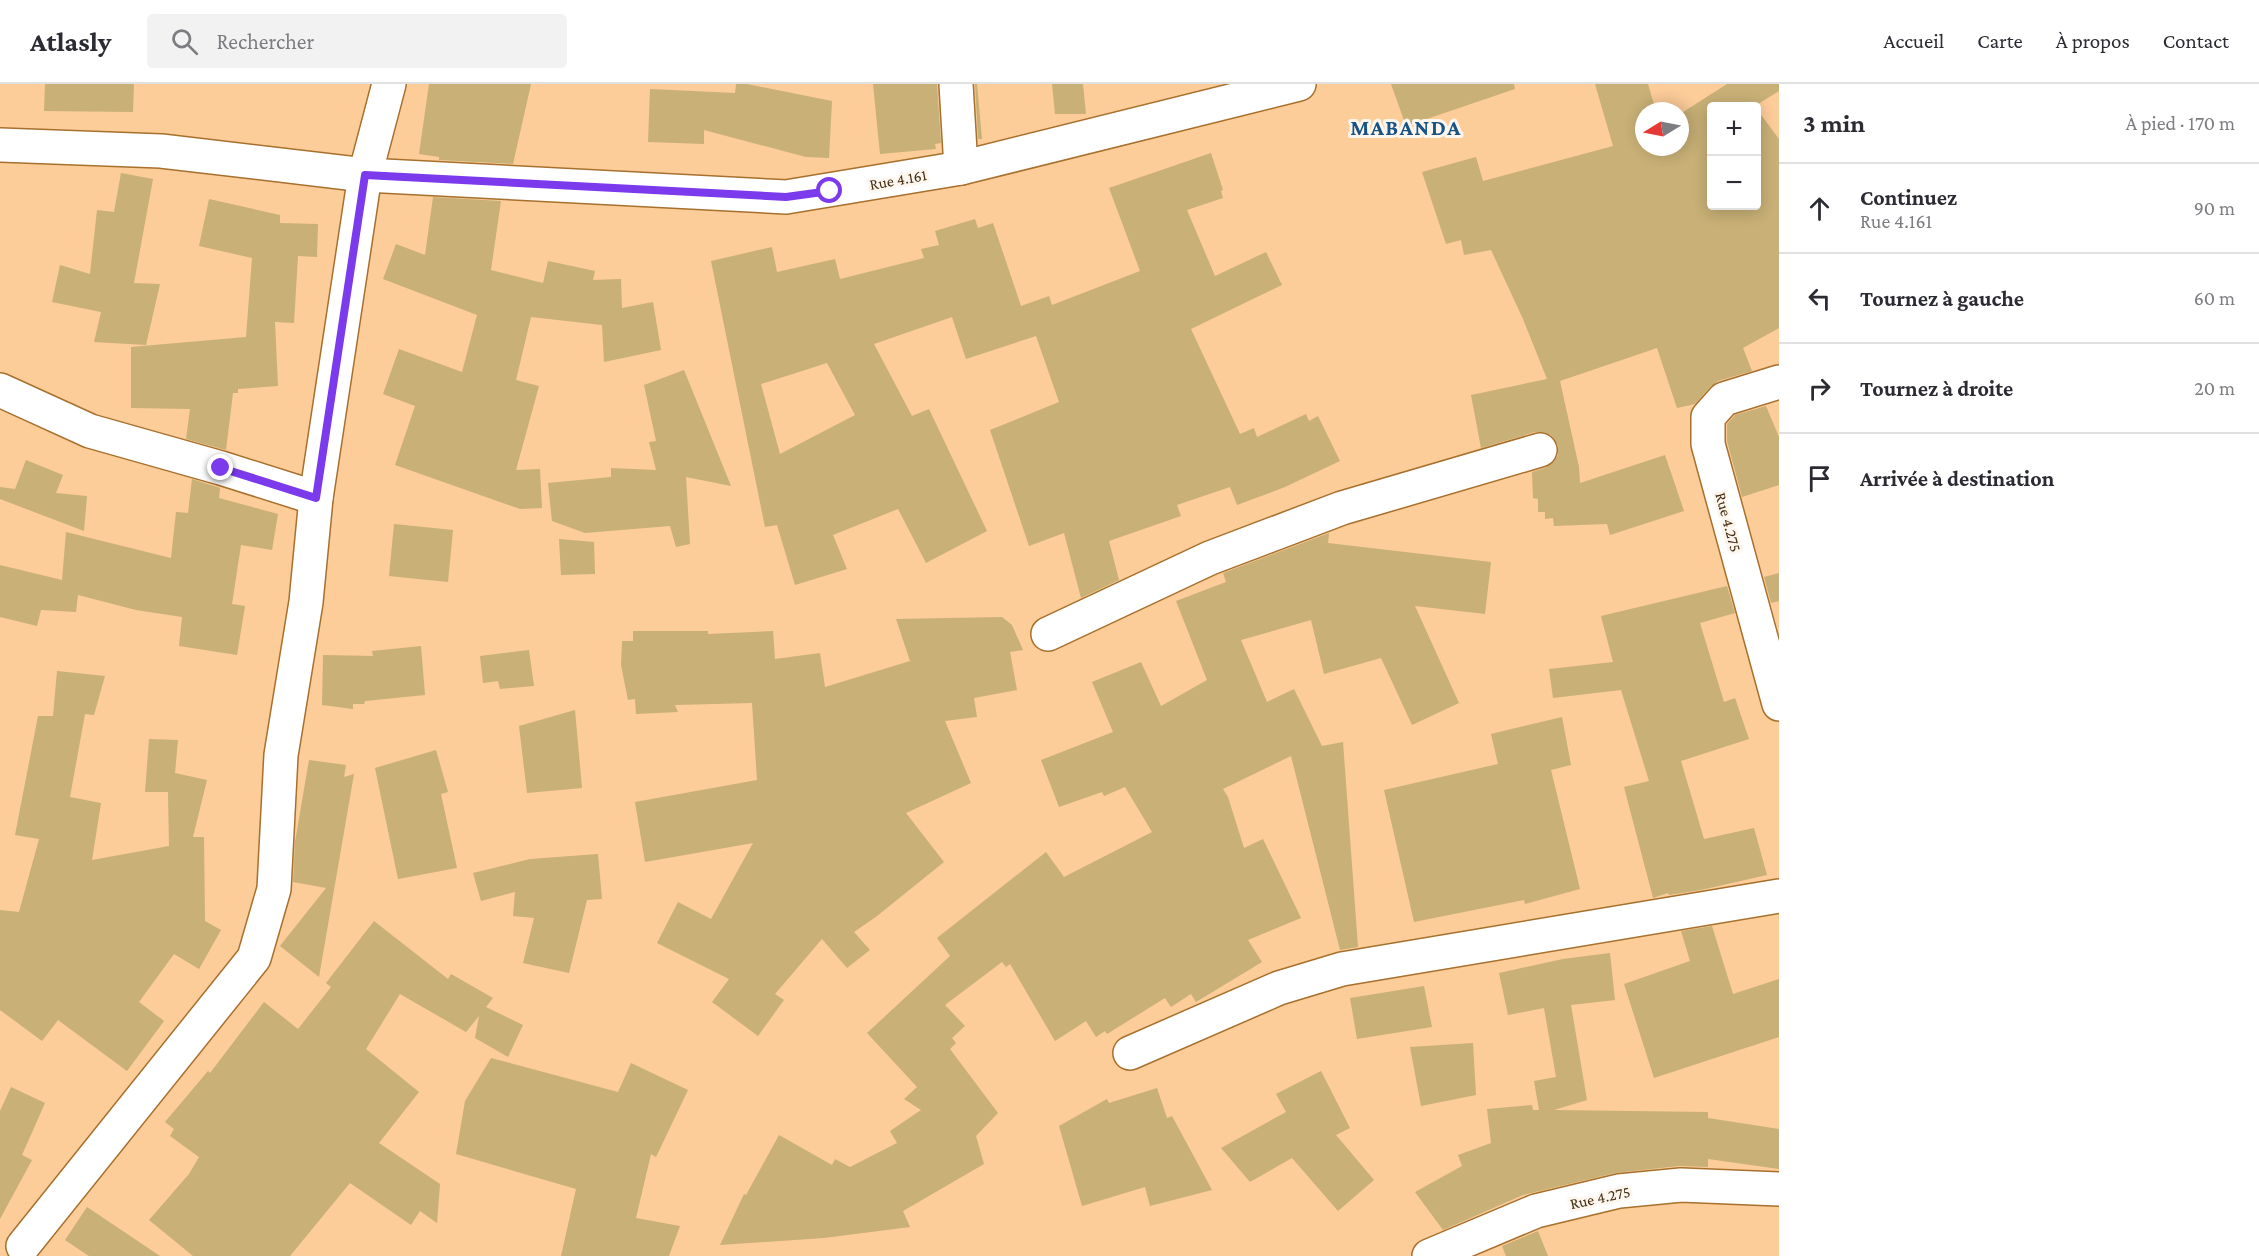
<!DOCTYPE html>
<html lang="fr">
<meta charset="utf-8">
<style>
body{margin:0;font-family:"Crimson Pro",serif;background:#f2f2f3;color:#2b2b33}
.controls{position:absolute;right:18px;top:18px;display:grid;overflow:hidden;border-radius:6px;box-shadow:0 3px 15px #0003}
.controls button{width:54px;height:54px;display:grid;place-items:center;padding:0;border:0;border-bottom:2px solid #e1e1e2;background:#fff;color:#2b2b33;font:30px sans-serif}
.compass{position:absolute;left:1635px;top:18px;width:54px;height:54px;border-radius:50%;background:#fff;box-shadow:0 3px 15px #0003;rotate:260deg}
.stop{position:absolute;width:18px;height:18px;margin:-14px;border:4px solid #7c3aed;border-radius:50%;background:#fff}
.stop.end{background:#7c3aed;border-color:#fff;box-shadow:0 2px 6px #0008}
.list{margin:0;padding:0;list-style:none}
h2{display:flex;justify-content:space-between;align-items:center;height:78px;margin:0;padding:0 24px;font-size:26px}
h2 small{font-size:20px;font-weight:400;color:#7c7c81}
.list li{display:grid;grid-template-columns:39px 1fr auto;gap:18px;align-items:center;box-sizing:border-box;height:90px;padding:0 24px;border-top:2px solid #e1e1e2}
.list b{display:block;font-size:22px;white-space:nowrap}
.list p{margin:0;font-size:20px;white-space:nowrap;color:#7c7c81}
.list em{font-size:20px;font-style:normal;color:#7c7c81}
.icon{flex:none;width:33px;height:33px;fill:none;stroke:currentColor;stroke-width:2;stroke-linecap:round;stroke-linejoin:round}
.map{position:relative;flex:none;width:1779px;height:1172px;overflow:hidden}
header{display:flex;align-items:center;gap:36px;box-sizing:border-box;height:84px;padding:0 30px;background:#fff;border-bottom:2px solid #e1e1e2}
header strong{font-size:28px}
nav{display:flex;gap:33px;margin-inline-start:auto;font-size:21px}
.search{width:420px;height:54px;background:#f2f2f3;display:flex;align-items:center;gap:15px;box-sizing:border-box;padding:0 21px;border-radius:6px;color:#7c7c81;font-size:22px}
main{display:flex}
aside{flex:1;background:#fff}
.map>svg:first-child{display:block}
</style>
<header>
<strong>Atlasly</strong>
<div class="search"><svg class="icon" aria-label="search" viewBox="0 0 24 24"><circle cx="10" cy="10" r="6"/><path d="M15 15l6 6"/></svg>Rechercher</div>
<nav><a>Accueil</a><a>Carte</a><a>À propos</a><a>Contact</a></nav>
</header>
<main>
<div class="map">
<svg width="1779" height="1172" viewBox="0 0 1779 1172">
<rect width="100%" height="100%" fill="#fccc99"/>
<g fill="#c8b076" fill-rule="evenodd">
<path d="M45,0H134L133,28L44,27Z"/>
<path d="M429,0H531L513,80L439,76V73L419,70Z"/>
<path d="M736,0H747L832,17L829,74L806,73L704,46V60L648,58L650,5L735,9Z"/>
<path d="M873,0H937L941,59L935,60L936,65L880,70Z"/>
<path d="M975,0H977L982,55H978Z"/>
<path d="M1052,0H1083L1086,30H1055Z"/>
<path d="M1391,0H1514L1515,5L1406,42Z"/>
<path d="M1595,0H1648L1656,27H1644V63H1680V30L1727,0H1779V7L1755,22H1712V122H1756V24L1779,55V244L1743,264L1752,287L1718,297L1710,303L1695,320L1677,324L1657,264L1560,297L1579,383L1580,399L1665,371L1684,427L1610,451L1607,440L1554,442L1553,434L1545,435V428H1538V415L1533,414L1532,388L1545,384L1554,378L1558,371V361L1552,352L1544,348H1535L1481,364L1471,311L1547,295L1523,235L1491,166L1464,171L1461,156L1446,160L1422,88L1476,73L1483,97L1613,62Z"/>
<path d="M1211,69L1223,106L1221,107L1223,114L1187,126L1215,192L1266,168L1282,201L1191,245L1240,350L1254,344L1257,353L1306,330L1309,337L1318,332L1340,377L1285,403L1237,421L1230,403L1177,421L1181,432L1109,457L1119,496L1081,514L1064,449L1029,462L990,346L1059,318L1036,252L966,275L952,233L874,260L912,332L929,325L987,447L926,479L898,425L833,451L847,485L795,501L777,441L765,443L711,177L772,163L777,188L835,175L840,195L924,174L921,165L939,161L935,147L975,135L978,144L993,139L1021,222L1049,212L1052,221L1140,187L1109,104ZM827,279L855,331L780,370L761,300Z"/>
<path d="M121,89L153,95L134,199L160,200L146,261L94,258L101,228L52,218L60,181L90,190L97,126L114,128Z"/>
<path d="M433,113L501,117L491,186L543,199L548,177L595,187L593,196L621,195L622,224L653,218L661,266L604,278L602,241L531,233L516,296L539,302L516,386L540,385L542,424L520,425L395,381L415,322L383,310L399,265L462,288L477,231L383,195L396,160L425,171Z"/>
<path d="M209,115L280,131V139L318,140L317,173L298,172L294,239L275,238L278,302L238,305V309H233L226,366L186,355L190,325L131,324V263L246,253L252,174L199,162Z"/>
<path d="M684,286L731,402L686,393L690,460L676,463L670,442L585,449L552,437L548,399L611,393V384L656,386L649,358L656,357L644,301Z"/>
<path d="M1766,322L1779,353V401L1742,413L1727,357V340L1735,331Z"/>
<path d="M26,376L63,391L56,409L87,412L84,447L0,415V403L15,405Z"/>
<path d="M192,395L220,404L219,414L278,430L272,466L241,461L232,520L245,522L237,571L179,562L182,533L136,526L78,511L76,528L41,526L37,542L0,533V481L62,496L66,448L171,474L176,428L188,429Z"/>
<path d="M394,440L453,446L448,498L389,492Z"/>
<path d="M1329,449L1328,459L1491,478L1485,530L1415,522L1459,619L1412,641L1381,574L1324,590L1311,536L1241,556L1267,618L1294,605L1322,662L1343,658L1358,863L1340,866L1291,672L1223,705L1228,713L1244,764L1263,755L1301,834L1248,856L1262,878L1196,918L1191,910L1171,923L1165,914L1107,950L1105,947L1096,953L1086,937L1055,957L1010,880L1006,883L1002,878L945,921L965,942L952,954L956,959L950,965L998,1029L976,1052L984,1080L903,1127L910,1143L824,1154L720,1161L744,1110L746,1111L779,1051L832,1081L835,1075L850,1083L897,1059L890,1047L921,1026L904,1015L917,1003L867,949L950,872L937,854L1046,768L1064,793L1152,748L1125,703L1104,712L1102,708L1059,723L1041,676L1113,648L1092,598L1141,578L1161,622L1207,596L1176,517L1226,498L1223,489Z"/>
<path d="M559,455L594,458L595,490L561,491Z"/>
<path d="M1779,489V517L1771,519L1764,493Z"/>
<path d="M1727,502L1735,529L1700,539L1724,618L1735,614L1749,655L1681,677L1704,755L1754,744L1767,791L1701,806L1669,811L1668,809L1653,814L1624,703L1649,697L1621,606L1553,614L1549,585L1613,578L1601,532Z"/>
<path d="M1002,533L1012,541L1023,566L1010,568L1017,606L974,614L977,633L945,637L971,699L906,729L944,778L877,832L854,848L870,866L847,884L822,855L775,910L784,916L758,952L712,918L729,895L657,859L678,818L711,835L753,759L645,778L635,718L757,696L752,619L675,621L678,628L636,630L635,615L628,616L621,581L622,557H633V547H708V550L773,547L775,575L820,569L825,603L910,577L896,535Z"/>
<path d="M421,562L425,611L365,617L364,620H353V625L322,621L323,571L373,572L372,567Z"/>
<path d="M529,566L534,602L500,605L498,597L483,599L480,572Z"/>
<path d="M57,587L105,592L94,631L85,630L70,713L101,719L92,776L169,762L168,708H145L149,655L178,656L175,689L207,696L193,753H204L205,837L221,846L199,885L174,870L139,918L164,937L127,987L58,936L42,957L0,926V826L19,828L39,755L15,751L38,632H53Z"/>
<path d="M575,626L582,704L527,709L519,642Z"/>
<path d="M1562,633L1571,681L1551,686L1580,805L1525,820L1524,816L1414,838L1384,706L1498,680L1491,650Z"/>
<path d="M436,666L448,708L441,710L457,784L398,795L375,684Z"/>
<path d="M309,676L346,681L344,693L354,690L319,893L280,862L326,804L293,798L295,758Z"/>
<path d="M598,770L602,815L587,816L569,889L523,879L534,834L513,832L515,808L481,817L473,789L530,775Z"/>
<path d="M374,837L448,895L451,890L493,914L486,923L523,941L508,973L475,954L479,932L466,948L400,910L366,965L419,1008L379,1059L440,1100L437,1139L420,1127L411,1141L350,1099L290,1172H193L149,1136L189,1090L199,1073L170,1052L174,1045L165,1038L208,987L210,989L264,918L298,945L331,903L326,899Z"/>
<path d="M1712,842L1733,910L1779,895V953L1654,994L1624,900L1690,877L1681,847Z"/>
<path d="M1610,869L1615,916L1571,921L1587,1016L1554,1026L1708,1028V1034L1779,1045V1085L1708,1075V1083L1679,1082L1615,1089L1523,1111L1443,1146L1415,1108L1462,1082L1458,1071L1491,1059L1487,1025L1532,1021L1533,1026H1539L1534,997L1556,993L1544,924L1508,931L1499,889L1563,875Z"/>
<path d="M1424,902L1432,943L1357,955L1350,914Z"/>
<path d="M1473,959L1476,1011L1421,1022L1410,963Z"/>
<path d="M491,974L618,1008L631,979L688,1006L656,1073L651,1070L636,1134L680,1142L669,1172H561L576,1105L456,1070L465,1017Z"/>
<path d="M1321,987L1350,1044L1336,1051L1374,1096L1338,1127L1292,1074L1250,1098L1221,1064L1286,1028L1276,1010Z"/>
<path d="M11,1003L45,1019L22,1071L32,1076L0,1135V1027Z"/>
<path d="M1157,1004L1167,1034L1172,1032L1212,1106L1150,1122L1145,1103L1082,1122L1059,1042L1107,1015L1109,1019Z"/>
<path d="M87,1123L160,1172H89L65,1156Z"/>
<path d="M1538,1147L1548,1172H1506L1502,1162Z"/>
</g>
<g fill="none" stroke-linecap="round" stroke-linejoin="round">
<g stroke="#a7702d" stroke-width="36">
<g id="minor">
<path d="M956,0L961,84"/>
<path d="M0,61L161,67L365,91L786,113L961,84L1299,0"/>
<path d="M1779,298L1724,315L1708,333V360L1779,620"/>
<path d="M0,306L90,347L221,384L316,414"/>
<path d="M1048,550L1210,474L1342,424L1540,366"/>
<path d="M1130,969L1279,904L1342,885L1779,812"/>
<path d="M23,1162L254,874L274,805L281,671L306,518L316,414L365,91L389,0"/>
<path d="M1429,1172L1536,1127L1619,1107L1681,1101L1779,1105"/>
</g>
</g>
<use href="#minor" stroke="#fff" stroke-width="33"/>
</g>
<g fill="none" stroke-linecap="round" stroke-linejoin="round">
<path stroke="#7c3aed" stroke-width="8" d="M221,384L316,414L365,91L786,113L830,107"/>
</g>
<g text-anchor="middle" stroke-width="6" stroke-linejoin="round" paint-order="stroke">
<g font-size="16" fill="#442d11" stroke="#fcf6ef">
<text transform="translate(898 95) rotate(-10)" y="6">Rue 4.161</text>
<text transform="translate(1729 438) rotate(75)" y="6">Rue 4.275</text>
<text transform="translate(1600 1113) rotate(-12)" y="6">Rue 4.275</text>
</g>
<g font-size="22" font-weight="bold" letter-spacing="1.5" fill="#185384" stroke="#fcf6ef">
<text x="1406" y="51">MABANDA</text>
</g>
</g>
</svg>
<div class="controls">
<button>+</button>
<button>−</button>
</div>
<svg class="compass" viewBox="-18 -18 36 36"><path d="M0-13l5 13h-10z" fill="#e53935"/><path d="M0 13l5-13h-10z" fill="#7c7c81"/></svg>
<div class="stop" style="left:830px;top:107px"></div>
<div class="stop end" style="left:221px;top:384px"></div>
</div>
<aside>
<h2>3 min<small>À pied · 170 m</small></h2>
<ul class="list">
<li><svg class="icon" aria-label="ahead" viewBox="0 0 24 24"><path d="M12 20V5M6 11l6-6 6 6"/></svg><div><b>Continuez</b><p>Rue 4.161</p></div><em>90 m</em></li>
<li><svg class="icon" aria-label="left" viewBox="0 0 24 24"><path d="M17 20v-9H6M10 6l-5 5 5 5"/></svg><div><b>Tournez à gauche</b></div><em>60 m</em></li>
<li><svg class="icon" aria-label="right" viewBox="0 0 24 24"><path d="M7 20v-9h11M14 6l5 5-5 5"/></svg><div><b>Tournez à droite</b></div><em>20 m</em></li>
<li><svg class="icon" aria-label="arrive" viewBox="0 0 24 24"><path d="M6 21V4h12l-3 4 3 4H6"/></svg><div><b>Arrivée à destination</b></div></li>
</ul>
</aside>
</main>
